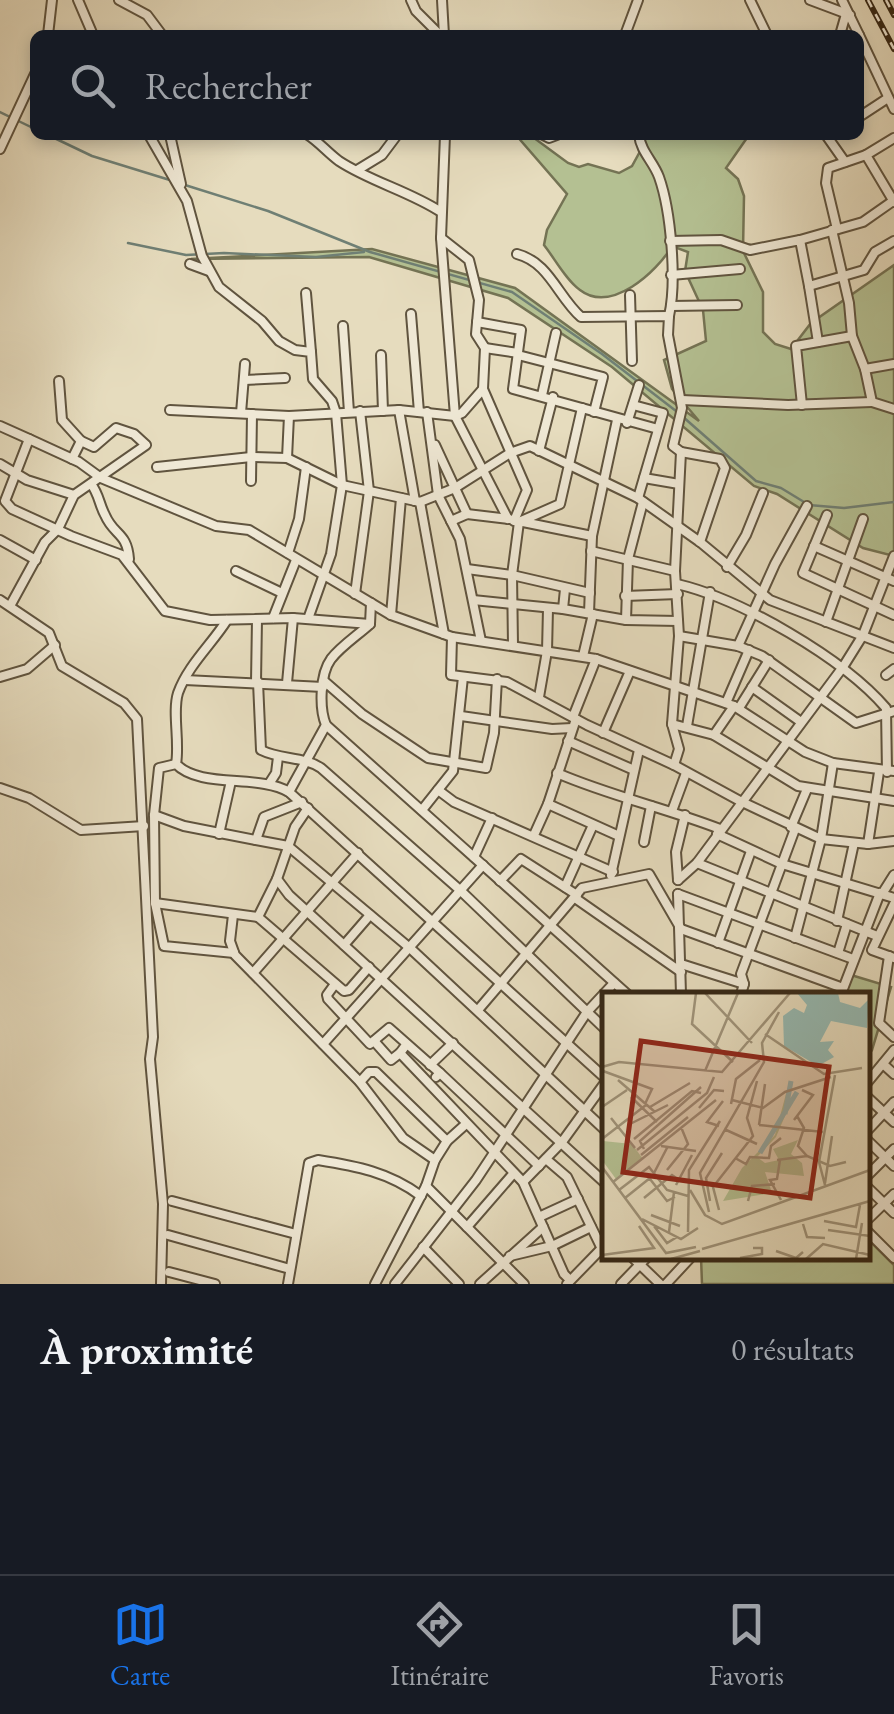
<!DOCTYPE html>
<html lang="fr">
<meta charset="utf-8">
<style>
body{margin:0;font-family:"EB Garamond",serif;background:#20242c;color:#f1f3f6}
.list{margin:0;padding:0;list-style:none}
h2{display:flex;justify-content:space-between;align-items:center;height:130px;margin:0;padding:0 40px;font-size:42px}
h2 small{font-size:32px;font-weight:400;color:#9ea1a6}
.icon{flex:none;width:55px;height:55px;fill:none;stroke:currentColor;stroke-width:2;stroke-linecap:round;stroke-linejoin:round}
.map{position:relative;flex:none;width:894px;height:1284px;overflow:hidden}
.search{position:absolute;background:#171b24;box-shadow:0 5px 15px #0003;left:30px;right:30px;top:30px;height:110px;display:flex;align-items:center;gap:25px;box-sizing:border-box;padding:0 35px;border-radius:15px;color:#9ea1a6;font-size:38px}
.sheet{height:290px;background:#171b24}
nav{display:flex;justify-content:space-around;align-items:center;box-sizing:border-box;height:140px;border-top:2px solid #363941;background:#171b24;font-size:28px;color:#9ea1a6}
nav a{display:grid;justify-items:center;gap:5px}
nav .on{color:#1a73e8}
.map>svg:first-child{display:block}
</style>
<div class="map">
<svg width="894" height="1284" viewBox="0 0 894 1284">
<rect width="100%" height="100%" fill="#e6dcbe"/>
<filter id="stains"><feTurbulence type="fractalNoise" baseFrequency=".002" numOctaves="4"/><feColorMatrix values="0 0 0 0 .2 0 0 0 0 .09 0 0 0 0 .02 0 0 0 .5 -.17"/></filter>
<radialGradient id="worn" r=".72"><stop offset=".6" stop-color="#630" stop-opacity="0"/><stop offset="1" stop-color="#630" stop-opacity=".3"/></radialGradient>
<g fill="#b4c092" stroke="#747354" stroke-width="2.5">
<path d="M516,135H530L568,163L579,167L588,164L619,173L632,166L643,146L634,135H749L726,168L738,179L744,196L743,251L763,292V332L775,344L791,349L811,323L894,265V556L863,548L777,494L754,486L612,367L508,298L369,257L191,259L372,249L515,288L699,421L672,389L664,360L706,341L703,310L685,271L688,252L672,246C657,272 611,314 580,290C566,280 555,259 544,245L547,230L567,194Z"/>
<path d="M851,975L891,987L872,1050L867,1048L866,994H845Z"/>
<path d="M867,1238L894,1265V1284H702L701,1257L866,1256Z"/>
</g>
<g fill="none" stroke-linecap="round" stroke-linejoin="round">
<g stroke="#6f7f74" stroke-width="2.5">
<path d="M0,112L35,129"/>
<path d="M48,135L92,156L173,181"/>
<path d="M185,185L268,211L370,252L512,292L602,354L676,411"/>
<path d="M128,243L186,255L224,253L316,257L364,252"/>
<path d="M682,416L756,481L781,488L809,505L844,508L894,502"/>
</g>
<g stroke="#60543f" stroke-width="12">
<g id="street">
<path d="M78,0L93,35"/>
<path d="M119,0L147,15L162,35"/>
<path d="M411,0L416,11L440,35"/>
<path d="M442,0L444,35"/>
<path d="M750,0L767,35"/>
<path d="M810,0L850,15"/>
<path d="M842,0L859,35"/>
<path d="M48,35L52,0"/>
<path d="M625,35L638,0"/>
<path d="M840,35L846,14"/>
<path d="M859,35L894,109"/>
<path d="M859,117L888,98"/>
<path d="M149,135L187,201L202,256L219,287L262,321L279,341L295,350L311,352L313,379L332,401L336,413L342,485L331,554L308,619"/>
<path d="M170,135L181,184"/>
<path d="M308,135C319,142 328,153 339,161C371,182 409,191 441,212"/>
<path d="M543,135L549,138L557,135"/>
<path d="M639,135C641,152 653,161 659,177C671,211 677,281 669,316"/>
<path d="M826,135L845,162"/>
<path d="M894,138L866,155L894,202"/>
<path d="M0,149L35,74"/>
<path d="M359,169L382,155L397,135"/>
<path d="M837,229L826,183L828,168L866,155"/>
<path d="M832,230L849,303L852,336L865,369L872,402L894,409"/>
<path d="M441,238L455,416L508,519"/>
<path d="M800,240L863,222L893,201"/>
<path d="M670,241L721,240L750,250L800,240L809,286L864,270L875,252L894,241"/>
<path d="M517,254C549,262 558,297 581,317L669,316L668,335L682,408L673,446L681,452L720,459L725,468L700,542"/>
<path d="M190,264L209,271"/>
<path d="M671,275L740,269"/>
<path d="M809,286L818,342"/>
<path d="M306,293L311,352"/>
<path d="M630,295L632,361"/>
<path d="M671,306L737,305"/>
<path d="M411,314L419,412"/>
<path d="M477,322L521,330L513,389L658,429"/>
<path d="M343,326L349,412"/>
<path d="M485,348L518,353"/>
<path d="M381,355L383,411"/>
<path d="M518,355L603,377L594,412"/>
<path d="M865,369L894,364"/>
<path d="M244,380L285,378"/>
<path d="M59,381L62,420L81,441L72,459"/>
<path d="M483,389L527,490L514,521"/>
<path d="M542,395L556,333"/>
<path d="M682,400L788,405L872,402"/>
<path d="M633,405L663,413L638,498"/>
<path d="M802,405L796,346L852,336"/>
<path d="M170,410L289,416L399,410L455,416L462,413L483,389L485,348L476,334L479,300L469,260L441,238L445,135"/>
<path d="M399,410L415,501"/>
<path d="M427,412L438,495L460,539L481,641"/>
<path d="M241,413L245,364"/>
<path d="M627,423L639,385"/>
<path d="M0,426L29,439"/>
<path d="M435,445L467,514"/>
<path d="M539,451L553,397"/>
<path d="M287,458L289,416"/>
<path d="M0,464L27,480L74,495"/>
<path d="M157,467L251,457L287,458L342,485L420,502L455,488L510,453L530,446L638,498L700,542L770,600L894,648"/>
<path d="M644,478L679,484"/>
<path d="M251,481L252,414"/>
<path d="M91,484C99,494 99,504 105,515C114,536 127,532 129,559"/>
<path d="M420,502L444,634"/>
<path d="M827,515L803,573L894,615"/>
<path d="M451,521L467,514L509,519"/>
<path d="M523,522L592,536"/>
<path d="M0,540L36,560"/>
<path d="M814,546L894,581"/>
<path d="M591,551L675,571"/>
<path d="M288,553L299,519L306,467"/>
<path d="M727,567L746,535L763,493"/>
<path d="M467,569L512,575L590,593"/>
<path d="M236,571L282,593"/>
<path d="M677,584C741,599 843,658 886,708L887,772"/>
<path d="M565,589L563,609L626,620L678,621"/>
<path d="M355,594L369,491L360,411"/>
<path d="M625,596L678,594"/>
<path d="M0,600L49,633L62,666L124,703L137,719L153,1037L150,1059L163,1204L161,1284"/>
<path d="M473,600L563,609"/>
<path d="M10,606L45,542L58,529L74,495L146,445L134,434L116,428L94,447L81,441"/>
<path d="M589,613L592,536L617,420"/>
<path d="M391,615L401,498"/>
<path d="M273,618L296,560"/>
<path d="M626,620L628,559L643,502"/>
<path d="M826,622L863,519"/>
<path d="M370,624L293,618L210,620L165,611L122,555L71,536L12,509L5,501L29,439L79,462L101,478L216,526L249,530L391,615L452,637L596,659L734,706L805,752L833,763L894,771"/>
<path d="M679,636L738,646L762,656L856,723L894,711"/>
<path d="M452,637L451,675L507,682L587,725L674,765L740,801L821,839L868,844L894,841"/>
<path d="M513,645L512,575L519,522L560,504L582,408"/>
<path d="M738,646L775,564L807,506"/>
<path d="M583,656L593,614"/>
<path d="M886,675L894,669"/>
<path d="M0,677L27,669L55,645"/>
<path d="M185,680L323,687"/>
<path d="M324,681L362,714L428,758L486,768L494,733L497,679"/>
<path d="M256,682L257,619"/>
<path d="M258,682L261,750C281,760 303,756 321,768L461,891L604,1028"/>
<path d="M287,683L293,618"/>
<path d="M752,687L801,722"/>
<path d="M539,697L547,651L548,609"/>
<path d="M726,703L749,650"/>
<path d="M739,708L769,660"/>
<path d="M461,716L552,729L572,728"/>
<path d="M573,717L596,659"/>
<path d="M672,724L714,735L798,786L894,801"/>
<path d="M326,725L627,994"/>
<path d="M687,726L710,592"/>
<path d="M603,733L630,671"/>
<path d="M714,735L734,706"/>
<path d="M568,741L634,770"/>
<path d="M176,764C180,742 172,712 178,693C188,665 212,644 227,620"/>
<path d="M674,765L679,749L672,724L679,636L675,571L681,452"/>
<path d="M557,773C610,796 666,808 720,829"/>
<path d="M269,784L276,773L278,757"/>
<path d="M0,788L29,798L81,830L144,826"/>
<path d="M438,790L454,802L613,872"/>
<path d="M289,792L326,725C319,708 320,674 331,659C341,646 358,635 370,624L371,603"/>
<path d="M548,804L619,836"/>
<path d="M308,808L295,827L277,879L289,895L604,1182"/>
<path d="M422,810L453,771L463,677"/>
<path d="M672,811L686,773"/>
<path d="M154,815L184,826L256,840L264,817L302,802"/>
<path d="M791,827L807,789"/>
<path d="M219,834L231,781"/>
<path d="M717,834L782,864L894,898"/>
<path d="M534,835L548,804L576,719"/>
<path d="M256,840L288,846L411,949L604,1129"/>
<path d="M644,842L651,806"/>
<path d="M868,844L879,772"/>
<path d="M474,857L492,818"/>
<path d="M697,863L877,936"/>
<path d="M611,875L639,750"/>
<path d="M277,879L258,917L344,991L349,990L369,967"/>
<path d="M678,880L697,863L843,667L863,635L894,556"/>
<path d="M678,880L676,852L685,815"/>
<path d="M500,881L521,859L577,895"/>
<path d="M565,887L593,825"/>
<path d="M678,894L853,959"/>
<path d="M678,894L681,994"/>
<path d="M882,894L894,875"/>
<path d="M575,898L681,972"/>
<path d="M155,903L164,946L234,953"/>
<path d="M894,904L872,950L894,958"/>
<path d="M233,915L230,941L235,955L360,1082L403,1138L435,1160"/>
<path d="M258,917L155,903L154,815L159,768L176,764C200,789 259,774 289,792L604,1077"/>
<path d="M837,921L854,843"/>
<path d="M795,938L821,839L833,763"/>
<path d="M718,943L751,851"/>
<path d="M344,945L370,915"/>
<path d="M838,953L847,924"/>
<path d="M889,956L879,1023L894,1037"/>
<path d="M681,964L744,984"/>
<path d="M253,973L358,853"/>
<path d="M335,984L327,995L328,999L370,1044L389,1028L440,1073"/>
<path d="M741,994L744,984L741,974L795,829"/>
<path d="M841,994L880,893"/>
<path d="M478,1010L582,888L649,874L681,929L843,988"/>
<path d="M374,1041L391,1060L400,1053"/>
<path d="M323,1044L483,865"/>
<path d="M406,1045L400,1053L523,1182L564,1274L570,1280"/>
<path d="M883,1064L894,1074"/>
<path d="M430,1065L453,1043"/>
<path d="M436,1077L440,1073L539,1166"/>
<path d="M360,1082L369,1072H376L447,1141"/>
<path d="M866,1084L894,1050"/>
<path d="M866,1096L894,1122"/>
<path d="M866,1132L894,1102"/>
<path d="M866,1139L894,1166"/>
<path d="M546,1159L567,1177L602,1249"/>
<path d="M866,1177L894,1149"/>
<path d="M523,1182L562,1142L604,1084"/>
<path d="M426,1186L524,1284"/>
<path d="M866,1186L894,1213"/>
<path d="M172,1201L296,1234"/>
<path d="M539,1217L578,1199"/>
<path d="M866,1221L894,1194"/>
<path d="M467,1227L513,1174"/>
<path d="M866,1230L894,1258"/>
<path d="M168,1235L290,1269"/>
<path d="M423,1247L459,1284"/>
<path d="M510,1256L552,1246L591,1227"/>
<path d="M631,1256L660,1284"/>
<path d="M169,1272L215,1284"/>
<path d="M288,1284L309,1163L318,1160C356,1166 389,1172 421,1196"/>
<path d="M375,1284L426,1186L435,1160L447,1141L466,1124"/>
<path d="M395,1284L476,1180L587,1012L614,983"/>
<path d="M480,1284L543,1227"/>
<path d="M567,1284L604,1246"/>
<path d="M621,1284L648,1256"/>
<path d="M666,1284L692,1256"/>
</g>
</g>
<use href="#street" stroke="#efe8d5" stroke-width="8"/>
<g stroke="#342615" stroke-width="6">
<g id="rail">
<path d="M868,0L894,49"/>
<path d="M886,0L894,15"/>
</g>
</g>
<use href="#rail" stroke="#efe8d5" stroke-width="2.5" stroke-dasharray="8" stroke-linecap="butt"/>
</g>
<g transform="translate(602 992)">
<rect width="268" height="268" fill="#e6dcbe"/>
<path d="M185,98L183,124L174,145L155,165L163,171L177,168L171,157L196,148L189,162L200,171L202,184L163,180L170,201L121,209L140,176L173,143ZM1,149L30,152L41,167L14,187L0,168Z" fill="#b4c092"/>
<path d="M195,1H236L238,10L258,16L267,7L265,36L229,29L218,50L232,49L226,58L232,65L216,74L182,54L181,24L192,16L202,21L205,13Z" fill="#96bbb4"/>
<path fill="none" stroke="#96bbb4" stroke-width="5" d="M183,122L189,89M158,161L195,100"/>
<path fill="none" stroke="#9f937a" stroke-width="2.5" d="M94,1L90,32L131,70M103,1L150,51M163,42L222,82L260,76M0,75L17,70L120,80L188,1M1,79L50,97L43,112M103,79L136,1M16,88L53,120M29,105L55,130M130,108L161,116L183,100L229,85M129,112L134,87L158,68M0,115L25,98M48,115L88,91M97,116L112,98L122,99M195,124L202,136L196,154L205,164L228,174L244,170M9,126L33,156M192,128L211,103L200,98M28,132L66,113M157,133L221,140M157,133L163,92M117,134L105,130L121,109M122,137L155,152M0,147L44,113M32,147L90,99L99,101M59,154L94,159M42,157L38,149L99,95M35,158L105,101L112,85M39,163L86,125M133,166L144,172L148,165L167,166L169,154L179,146M175,168L205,164M178,168L175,187L168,188L179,208M0,175L64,261L94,255M65,178L86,152L79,135M52,181L66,154M48,187L65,209L73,205M11,190L114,108M223,191L230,144M74,193L90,163M223,193L217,170L233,83M17,198L47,175L65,198L86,204M88,198L103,223L120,232L268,178M23,206L53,182M42,206L70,183L77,188M108,209L104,186L120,161M146,209L150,194L173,192M117,218L111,195L151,144L145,126L155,89M107,220L98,181L162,70L160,51L177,20M49,223L78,234M40,227L79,247L96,236M222,229L254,235L258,213M201,232L205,245L223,246M52,234L65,251L75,245M226,238L268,244M67,240L72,200M86,240L87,178L118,129M100,257L268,209M174,259L194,266L201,260M0,263L52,256L37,234M138,266L160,262V256H151M69,267L98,259M204,267L221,252L268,263M254,267L260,231"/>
<path fill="#8f2418" fill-opacity="0.15" stroke="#8f2418" stroke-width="5" d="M39,49L227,75L208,206L21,180Z"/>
<rect width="268" height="268" fill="none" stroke="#342615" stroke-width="5"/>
</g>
<rect width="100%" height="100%" filter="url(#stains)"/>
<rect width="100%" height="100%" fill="url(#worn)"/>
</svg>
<div class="search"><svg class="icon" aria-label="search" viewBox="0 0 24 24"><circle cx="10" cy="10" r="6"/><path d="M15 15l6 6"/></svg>Rechercher</div>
</div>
<section class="sheet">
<h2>À proximité<small>0 résultats</small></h2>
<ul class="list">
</ul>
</section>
<nav>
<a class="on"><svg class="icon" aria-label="map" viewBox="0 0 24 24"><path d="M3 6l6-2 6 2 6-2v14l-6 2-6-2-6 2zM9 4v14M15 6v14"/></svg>Carte</a>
<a><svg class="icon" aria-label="directions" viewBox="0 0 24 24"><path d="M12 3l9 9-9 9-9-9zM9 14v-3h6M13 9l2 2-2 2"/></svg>Itinéraire</a>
<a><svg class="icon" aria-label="saved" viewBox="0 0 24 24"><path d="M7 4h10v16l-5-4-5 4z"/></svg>Favoris</a>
</nav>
